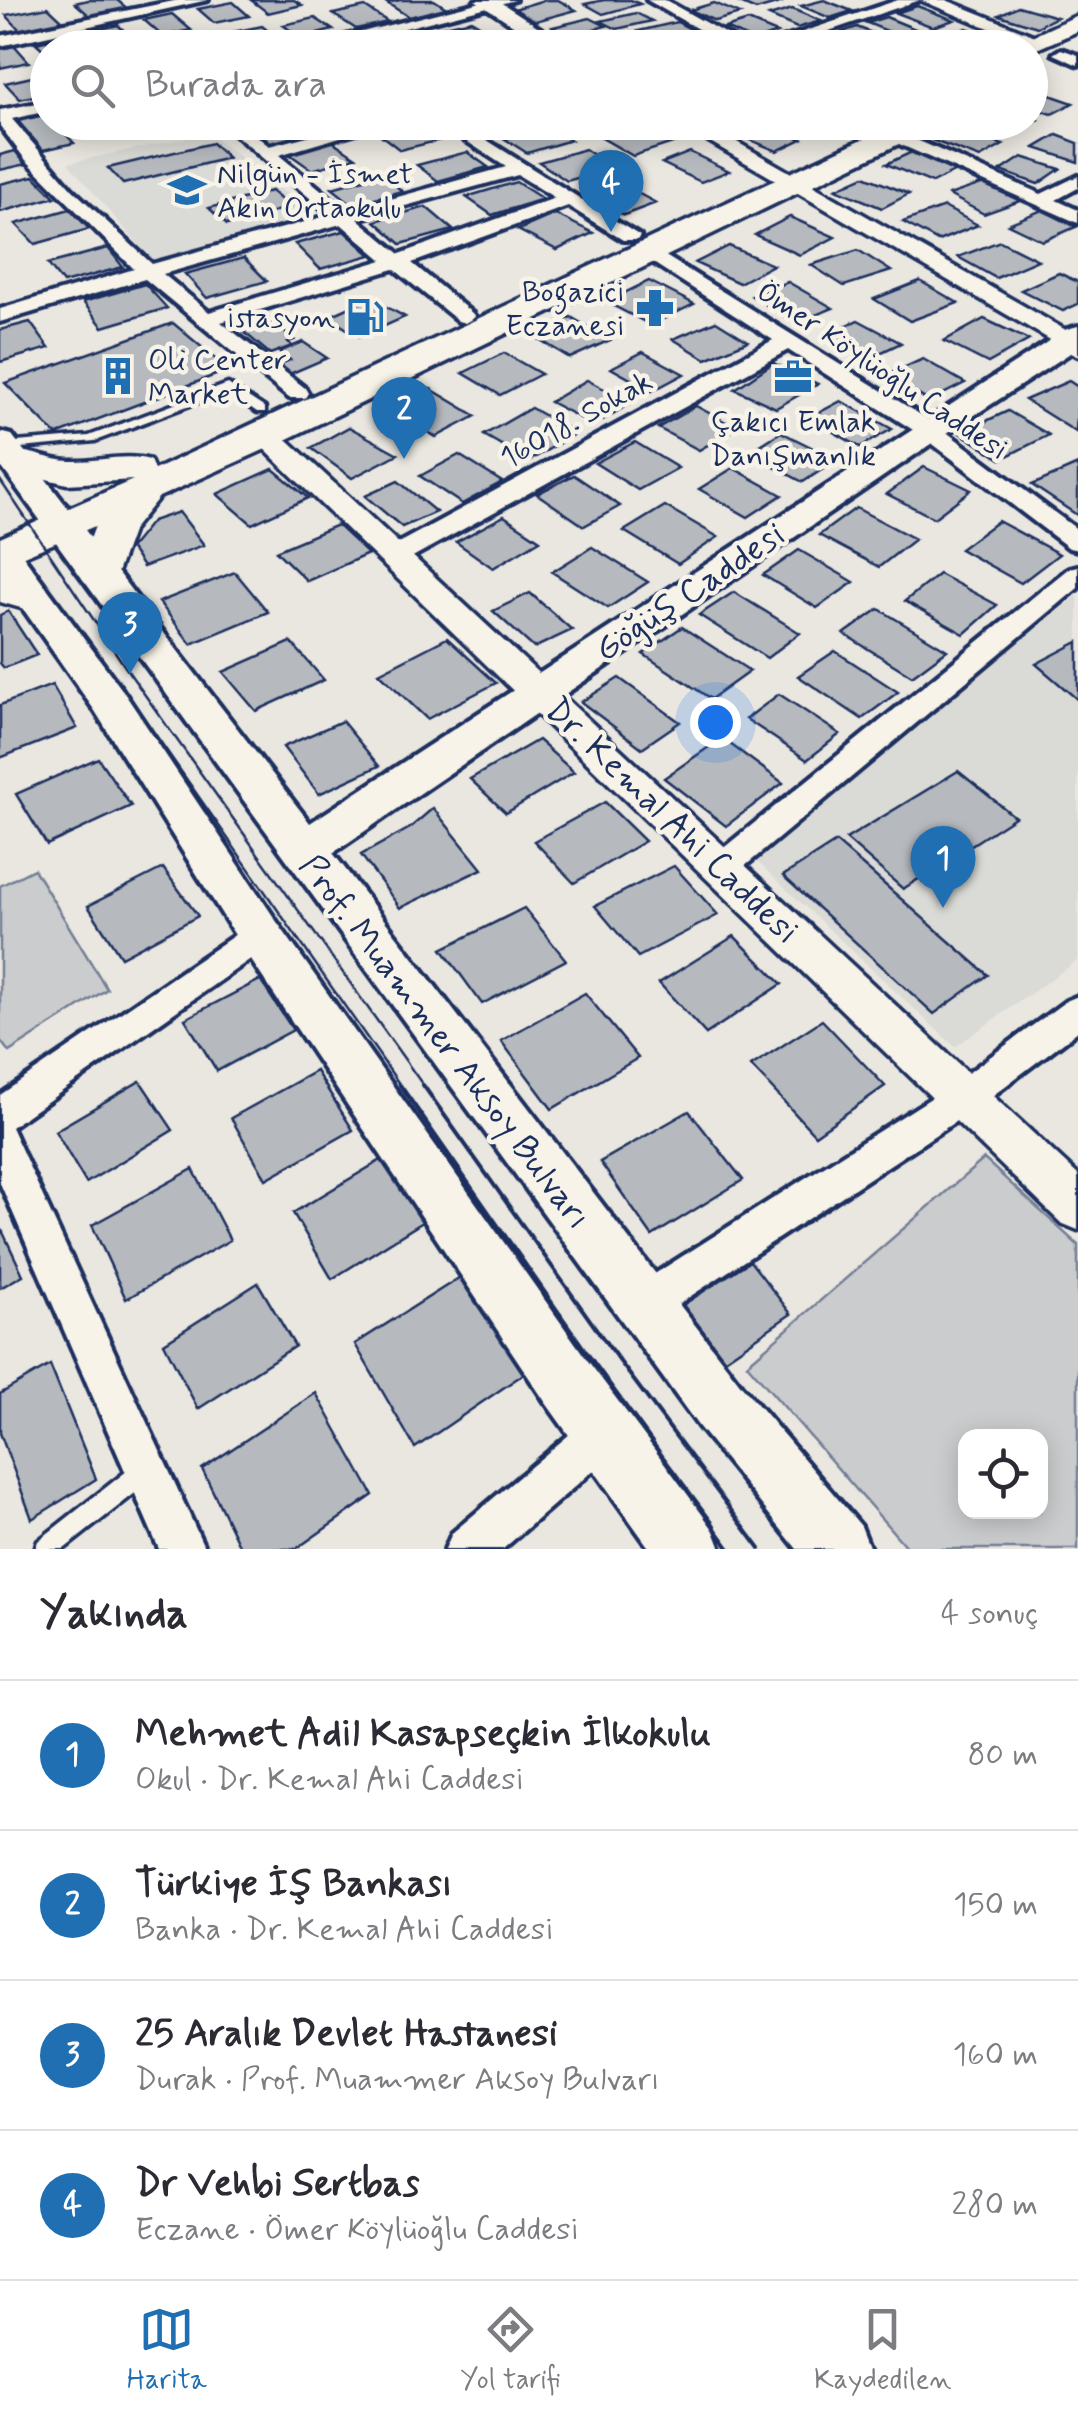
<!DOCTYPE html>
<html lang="tr">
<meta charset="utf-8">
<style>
body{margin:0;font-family:Mynerve,sans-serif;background:#f2f2f3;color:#2b2b33}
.controls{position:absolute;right:30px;bottom:30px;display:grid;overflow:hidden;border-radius:20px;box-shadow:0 5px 25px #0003}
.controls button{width:90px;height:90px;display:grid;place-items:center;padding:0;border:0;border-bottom:2px solid #e1e1e2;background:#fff;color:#2b2b33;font:50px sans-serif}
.you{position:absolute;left:715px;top:722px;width:35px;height:35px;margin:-25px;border:8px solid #fff;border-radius:50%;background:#1a73e8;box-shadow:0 0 0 15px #1a73e833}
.badge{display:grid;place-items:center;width:65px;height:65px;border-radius:50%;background:#1f6fb2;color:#fff;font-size:32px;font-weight:700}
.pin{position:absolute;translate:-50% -82px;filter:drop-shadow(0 2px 5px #0008)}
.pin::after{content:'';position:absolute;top:52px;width:35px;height:30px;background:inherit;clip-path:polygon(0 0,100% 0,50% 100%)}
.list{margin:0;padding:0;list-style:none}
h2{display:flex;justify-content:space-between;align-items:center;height:130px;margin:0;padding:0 40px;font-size:42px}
h2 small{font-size:32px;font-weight:400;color:#7c7c81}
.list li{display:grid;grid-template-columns:65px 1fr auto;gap:30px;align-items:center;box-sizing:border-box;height:150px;padding:0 40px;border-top:2px solid #e1e1e2}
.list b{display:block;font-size:38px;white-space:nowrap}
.list p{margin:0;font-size:32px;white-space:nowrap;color:#7c7c81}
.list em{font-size:32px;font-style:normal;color:#7c7c81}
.icon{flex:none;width:55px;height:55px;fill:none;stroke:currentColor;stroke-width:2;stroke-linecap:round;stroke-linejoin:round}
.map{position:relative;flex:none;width:1078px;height:1549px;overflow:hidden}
.search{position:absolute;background:#fff;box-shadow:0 5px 25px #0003;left:30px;right:30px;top:30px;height:110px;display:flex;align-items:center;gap:25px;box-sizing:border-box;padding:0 35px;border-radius:55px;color:#7c7c81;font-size:38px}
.sheet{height:730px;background:#fff}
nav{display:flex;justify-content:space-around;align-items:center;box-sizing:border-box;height:140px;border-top:2px solid #e1e1e2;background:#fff;font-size:28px;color:#7c7c81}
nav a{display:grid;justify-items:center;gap:5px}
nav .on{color:#1f6fb2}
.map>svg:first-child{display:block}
</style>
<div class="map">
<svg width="1078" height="1549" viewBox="0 0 1078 1549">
<rect width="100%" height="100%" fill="#eae7e0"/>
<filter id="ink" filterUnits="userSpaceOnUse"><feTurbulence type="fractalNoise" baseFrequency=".01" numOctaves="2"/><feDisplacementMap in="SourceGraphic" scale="20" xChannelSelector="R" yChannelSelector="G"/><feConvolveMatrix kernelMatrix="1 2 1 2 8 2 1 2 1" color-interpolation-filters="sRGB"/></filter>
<g filter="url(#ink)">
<g fill="#dadad6">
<path d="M209,133L316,217L155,264L68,163Z"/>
<path d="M1078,595V960L955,1047L752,857Z"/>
</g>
<g fill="#cbcccd" stroke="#737e96" stroke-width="2.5" fill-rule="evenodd">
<path d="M34,869L107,989L9,1052L0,1040V886Z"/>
<path d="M984,1159L1078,1245V1549H908L747,1364ZM1040,1436V1512H966V1436Z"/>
</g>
<g fill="#b6babf" stroke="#1b2f5e" stroke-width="2.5">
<path d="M88,0H117L129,10L91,17L75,3Z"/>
<path d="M251,0H294L302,5L268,13Z"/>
<path d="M400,0H434L448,9L409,17L387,3Z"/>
<path d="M544,0H558L576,10L536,21L514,9Z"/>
<path d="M604,0H631L640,4L603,14L585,4Z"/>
<path d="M733,0H773L780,3L756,10Z"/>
<path d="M824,0L852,11L830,18L801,6Z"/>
<path d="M233,2L249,16L214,23L198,9Z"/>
<path d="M714,3L740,14L715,21L690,10Z"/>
<path d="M917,6L954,20L933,27L896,13Z"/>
<path d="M1018,6L1057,17L1037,27L999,15Z"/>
<path d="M48,7L64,22L21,31L6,15Z"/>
<path d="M365,7L388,22L356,29L333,14Z"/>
<path d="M792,9L821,21L797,28L769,16Z"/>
<path d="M636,13L652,21L617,29L601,21Z"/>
<path d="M172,14L191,30L162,36L144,20Z"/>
<path d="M886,17L920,31L902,37L867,23Z"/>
<path d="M315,18L333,30L301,38L283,25Z"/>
<path d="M590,18L606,26L568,36L553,27Z"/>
<path d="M471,20L486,29L447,38L432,29Z"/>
<path d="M748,21L777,33L754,41L725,28Z"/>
<path d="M677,22L694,31L656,40L639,31Z"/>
<path d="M118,25L134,40L102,46L87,32Z"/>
<path d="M262,26L282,42L252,48L233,32Z"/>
<path d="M857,27L892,41L876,46L842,32Z"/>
<path d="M966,28L1003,40L987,48H972L943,38Z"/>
<path d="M71,35L83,48H48V54L36,43Z"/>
<path d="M622,35L639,44L626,48L585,45Z"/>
<path d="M399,36L417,48L357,46Z"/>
<path d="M828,37L854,48H819L809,44Z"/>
<path d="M706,38L722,47L673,46Z"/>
<path d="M15,46L29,62L0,68V49Z"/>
<path d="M41,75L48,83V93L20,99L5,83Z"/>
<path d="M1030,88L1073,103L1052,114L1030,107Z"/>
<path d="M48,114V122H78L59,127L74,143L43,150L18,121Z"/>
<path d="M1030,118L1038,120L1018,132L989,122H1030Z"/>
<path d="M154,122H194L200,127L169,135Z"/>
<path d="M272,122H305L318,134L272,145L253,127Z"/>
<path d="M415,122H424L445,139L400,150L377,132Z"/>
<path d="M763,124L802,139L777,151L738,135Z"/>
<path d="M645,125L676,142L633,156L602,138Z"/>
<path d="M549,127L571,140L527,153L505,139Z"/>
<path d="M957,129L1003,145L980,158L934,141Z"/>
<path d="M1057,135L1078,143V162L1035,148Z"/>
<path d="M332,141L356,157L312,170L288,153Z"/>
<path d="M212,143L228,158L123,184L108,168Z"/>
<path d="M585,149L613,168L567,181L539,162Z"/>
<path d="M15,151L27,164L0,170V155Z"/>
<path d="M914,151L960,169L932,183L886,164Z"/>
<path d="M467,152L488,167L438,181L417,165Z"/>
<path d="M690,152L729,171L701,182L662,163Z"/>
<path d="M1022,157L1060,169L1038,184L1001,171Z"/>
<path d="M382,174L402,191L352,204L332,188Z"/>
<path d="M34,176L55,197L0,212V184Z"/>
<path d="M864,176L909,194L882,208L836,189Z"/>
<path d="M516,182L543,199L492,215L466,197Z"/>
<path d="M619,183L656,203L624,215L587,194Z"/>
<path d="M984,183L1020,201L984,214L949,195Z"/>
<path d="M271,191L290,207L227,225L209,208Z"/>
<path d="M426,207L453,230L401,244L375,221Z"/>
<path d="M944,207L978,225L938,241L903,222Z"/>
<path d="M70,209L89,229L35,244L16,224Z"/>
<path d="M1042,210L1076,227L1043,241L1008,224Z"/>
<path d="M555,214L593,233L557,250L518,230Z"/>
<path d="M790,217L835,237L800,255L755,235Z"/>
<path d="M344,231L371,255L320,269L295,244Z"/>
<path d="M1000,241L1038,260L996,278L958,257Z"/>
<path d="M729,246L773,265L739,283L695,263Z"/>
<path d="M108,248L123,267L63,283L48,264Z"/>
<path d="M858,250L891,271L844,286L811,265Z"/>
<path d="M244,258L267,281L207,298L185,274Z"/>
<path d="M1059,273L1078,282V304L1063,311L1021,290Z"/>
<path d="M649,281L694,304L651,325L606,302Z"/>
<path d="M920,281L958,303L910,321L874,299Z"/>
<path d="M788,282L833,308L796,323L752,296Z"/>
<path d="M145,284L167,308L103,327L83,302Z"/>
<path d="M370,298L405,317L360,337L328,317Z"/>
<path d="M571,317L610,340L570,358L532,335Z"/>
<path d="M268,318L294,340L288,342L292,346L270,354L239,328Z"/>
<path d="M984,319L1029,340L988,363L944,341Z"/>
<path d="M858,320L901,343L865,360L823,337Z"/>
<path d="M716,321L748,341L706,359L673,339Z"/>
<path d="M30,322L49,348L0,362V330Z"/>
<path d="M173,323L229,370L56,435L5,383Z"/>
<path d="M303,342L327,358L285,376L273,367L290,360L279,352Z"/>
<path d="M643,352L684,374L652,391L611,368Z"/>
<path d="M504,353L541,374L500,395L463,373Z"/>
<path d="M923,359L965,383L929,401L886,376Z"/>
<path d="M773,363L818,384L776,408L735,389Z"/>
<path d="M587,380L631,403L594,425L550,402Z"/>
<path d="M1069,381L1078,387L1076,432L1025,400Z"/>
<path d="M431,389L476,416L436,437L391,409Z"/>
<path d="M841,401L892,429L860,447L809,418Z"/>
<path d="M696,406L737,428L699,450L658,428Z"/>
<path d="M531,408L576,433L529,461L484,435Z"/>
<path d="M1008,411L1049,435L1001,459L960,433Z"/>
<path d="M349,427L398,454L352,478L311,448Z"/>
<path d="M781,432L837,460L803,482L748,453Z"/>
<path d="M635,442L678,468L638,490L595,463Z"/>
<path d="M459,455L502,482L462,504L420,476Z"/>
<path d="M1078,465V515H1077L1032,485Z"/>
<path d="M924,467L971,490L934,518L887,494Z"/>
<path d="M733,468L782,495L748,517L699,489Z"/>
<path d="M273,469L308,498L252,524L217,494Z"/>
<path d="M574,475L620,506L584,526L537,494Z"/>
<path d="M398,481L436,512L402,527L365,496Z"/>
<path d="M665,506L718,537L678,564L624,531Z"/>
<path d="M856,508L915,539L879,567L819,535Z"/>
<path d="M179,512L204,545L143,567L130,548L152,521Z"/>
<path d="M504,516L540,540L493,568L456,542Z"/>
<path d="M998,521L1059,554L1021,583L960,549Z"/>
<path d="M337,525L368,554L307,581L276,551Z"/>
<path d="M592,547L648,582L608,608L552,572Z"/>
<path d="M799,550L854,582L817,608L763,575Z"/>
<path d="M235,572L268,612L191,644L159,602Z"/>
<path d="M939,574L997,605L964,634L905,601Z"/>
<path d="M734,592L800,633L767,658L699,615Z"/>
<path d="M530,593L572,630L534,648L493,611Z"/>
<path d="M879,609L947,650L912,676L844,634Z"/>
<path d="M8,611L37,655L4,668L0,663V615Z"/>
<path d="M682,627L750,671L711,699L643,654Z"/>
<path d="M447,638L496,683L427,719L379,673Z"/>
<path d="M291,642L324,680L256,711L223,672Z"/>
<path d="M1078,642V700L1036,664Z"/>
<path d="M835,651L898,692L862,719L798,676Z"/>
<path d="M619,678L680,722L642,748L581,702Z"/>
<path d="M52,685L77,728L0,758V705Z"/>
<path d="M779,694L840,734L807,760L746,719Z"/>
<path d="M342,721L379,766L319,794L283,747Z"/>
<path d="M722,738L783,783L726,826L664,778Z"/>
<path d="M538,740L574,772L506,813L470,779Z"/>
<path d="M98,758L131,806L47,845L16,794Z"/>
<path d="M958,771L1015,817L903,889L846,839Z"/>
<path d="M605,802L645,841L574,883L534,841Z"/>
<path d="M433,808L482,869L400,908L361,855L410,828Z"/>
<path d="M836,842L988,975L934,1014L783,876Z"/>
<path d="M674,866L718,915L638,957L595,906Z"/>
<path d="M163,868L198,916L121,957L88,906Z"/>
<path d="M524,908L566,960L482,1004L442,949Z"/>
<path d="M734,936L782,984L706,1034L659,983Z"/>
<path d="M260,980L293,1030L217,1071L185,1019Z"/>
<path d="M585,993L638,1058L552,1109L501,1041Z"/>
<path d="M822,1020L885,1086L815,1135L751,1066Z"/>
<path d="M316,1071L353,1130L266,1179L231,1118Z"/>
<path d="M140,1081L173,1130L86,1183L55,1131Z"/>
<path d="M689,1111L743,1180L652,1236L600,1162Z"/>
<path d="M383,1159L424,1221L332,1279L293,1213Z"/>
<path d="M193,1169L230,1240L126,1299L92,1225Z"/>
<path d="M0,1226L23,1275L0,1288Z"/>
<path d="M750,1261L791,1314L709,1370L669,1314Z"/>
<path d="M462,1276L525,1373L415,1448L355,1344Z"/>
<path d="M258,1283L295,1346L198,1409L164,1343Z"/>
<path d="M50,1365L96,1479L32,1519L0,1433V1394Z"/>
<path d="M316,1393L373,1495L296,1549H241L202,1469Z"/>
</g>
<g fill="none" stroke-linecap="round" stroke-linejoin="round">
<g stroke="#1b2f5e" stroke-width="7">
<g id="service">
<path d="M228,384L265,408V412H257L227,391L95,441L0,450V444L4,443L89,436Z"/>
<path d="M145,1460L153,1463L156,1471L153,1479L64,1549H35L38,1541L137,1463Z"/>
</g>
</g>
<g stroke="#1b2f5e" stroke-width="8">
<g id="minor">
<path d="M179,0H208L0,46V36Z"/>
<path d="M489,0H515L327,48H298Z"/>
<path d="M647,0H665L751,48H731Z"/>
<path d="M898,0H920L779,48H755Z"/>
<path d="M1061,49L1078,55V65L1053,54Z"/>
<path d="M48,101V111L12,119L72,189L152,264L330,215L220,122H239L269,146L361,122H391L279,155L347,211L506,167L437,122H458L640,236L637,240H623L568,206L412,263L472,313L475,317L465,323L458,321L394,269L221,322L305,388L308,393L305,398H289L145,279L0,322V309L134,269L25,159L0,126V110ZM518,175L555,198L400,254L358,219ZM341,224L383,260L209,312L163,274Z"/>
<path d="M896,131L1041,194L1078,176V188L1056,200L1078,210V223L890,140L887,136Z"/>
<path d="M651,247L937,425L1078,530V550L1069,548L921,435L788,350L407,560H389L385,554L389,548L773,340L644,257L641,253Z"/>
<path d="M1078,566V588L732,877L721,880L710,877L705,868L710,859L1069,568Z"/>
<path d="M260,922L272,926L277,935L272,944L11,1127L205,1549H159L0,1183V1095L248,926Z"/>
<path d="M1078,996V1031L979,1106L659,1317L645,1323L631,1317L625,1303L631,1289L953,1084L1066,1001Z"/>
<path d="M604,1411L619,1418L626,1433L619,1448L503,1549H445L452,1533L589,1418Z"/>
</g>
</g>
<g stroke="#1b2f5e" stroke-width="7">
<g id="tertiary">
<path d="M475,0H497L571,48H548Z"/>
<path d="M920,0H946L1045,40L1042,44H1028Z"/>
<path d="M676,122H702L1078,337V356Z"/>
<path d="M266,426L276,429L1078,1175V1230L1061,1223L256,441L251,435L256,429Z"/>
</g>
</g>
<g stroke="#1b2f5e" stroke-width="8">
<g id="secondary">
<path d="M1078,326V348L941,437L333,853L741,1385L861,1526L870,1549H797L699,1427L0,465V432L12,435L310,823L1067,329Z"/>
<path d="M0,539L13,542L123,691L277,922L588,1361L712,1526L721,1549H650L546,1403L243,948L95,711L0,576Z"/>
</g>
</g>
<g stroke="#1b2f5e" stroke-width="7">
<g id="primary">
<path d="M1078,15V31L1030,52V48H1007Z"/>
<path d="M899,122H935L932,128L279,443L159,497L133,529L114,581L99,585L84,581L78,572L95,526L0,566V538L133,480L67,484L1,468V452C25,446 46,461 71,461C98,462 124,453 150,460L154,470Z"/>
<path d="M0,575L46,587L52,597L46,607L31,611L0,602Z"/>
</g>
</g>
<use href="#service" fill="#f7f3e8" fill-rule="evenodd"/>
<use href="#minor" fill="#f7f3e8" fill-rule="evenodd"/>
<use href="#tertiary" fill="#f7f3e8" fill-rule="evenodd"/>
<use href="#secondary" fill="#f7f3e8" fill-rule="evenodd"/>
<use href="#primary" fill="#f7f3e8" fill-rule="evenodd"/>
<g stroke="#1b2f5e" stroke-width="2.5">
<path d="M0,480L130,674L425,1088"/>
<path d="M127,694L402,1088"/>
</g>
<g stroke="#1b2f5e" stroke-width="4">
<path d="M400,1085L594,1363L730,1549"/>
<path d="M423,1085L612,1351L760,1549"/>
</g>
</g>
</g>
<defs>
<g id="school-bare" transform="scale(3)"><path d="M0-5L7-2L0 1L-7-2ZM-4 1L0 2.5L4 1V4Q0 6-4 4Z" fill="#1f6fb2" stroke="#f7f3e8" stroke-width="2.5" paint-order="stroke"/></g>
<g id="pharmacy-bare" transform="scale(3)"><path d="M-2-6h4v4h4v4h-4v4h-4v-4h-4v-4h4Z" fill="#1f6fb2" stroke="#f7f3e8" stroke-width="2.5" paint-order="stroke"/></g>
<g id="fuel-bare" transform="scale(3)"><path d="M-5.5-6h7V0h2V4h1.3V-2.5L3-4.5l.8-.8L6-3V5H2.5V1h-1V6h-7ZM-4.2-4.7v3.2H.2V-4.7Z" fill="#1f6fb2" stroke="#f7f3e8" stroke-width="2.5" paint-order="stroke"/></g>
<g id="building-bare" transform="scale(3)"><path d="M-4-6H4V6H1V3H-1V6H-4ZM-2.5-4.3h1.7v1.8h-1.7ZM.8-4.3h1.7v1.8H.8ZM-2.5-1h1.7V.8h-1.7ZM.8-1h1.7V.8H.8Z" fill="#1f6fb2" stroke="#f7f3e8" stroke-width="2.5" paint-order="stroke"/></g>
<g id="office-bare" transform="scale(3)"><path d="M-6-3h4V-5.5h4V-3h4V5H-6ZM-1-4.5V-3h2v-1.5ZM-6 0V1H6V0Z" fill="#1f6fb2" stroke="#f7f3e8" stroke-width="2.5" paint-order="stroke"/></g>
</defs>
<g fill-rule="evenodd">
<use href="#school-bare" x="187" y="190"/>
<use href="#pharmacy-bare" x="655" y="308"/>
<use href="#fuel-bare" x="365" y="317"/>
<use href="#building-bare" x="118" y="376"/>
<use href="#office-bare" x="793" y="377"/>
</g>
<g text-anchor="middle" stroke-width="9" stroke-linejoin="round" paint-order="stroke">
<g font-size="30" fill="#1b2f5e" stroke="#f7f3e8" text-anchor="start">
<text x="217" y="183">Nilgün - İsmet<tspan x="217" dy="34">Akın Ortaokulu</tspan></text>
<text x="625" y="301" text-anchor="end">Bogazici<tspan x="625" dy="34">Eczanesi</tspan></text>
<text x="335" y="327" text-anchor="end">istasyon</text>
<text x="148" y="369">Oli Center<tspan x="148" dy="34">Market</tspan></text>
<text x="793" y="431" text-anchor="middle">Çakıcı Emlak<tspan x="793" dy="34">Danışmanlık</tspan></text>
</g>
<g font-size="30" fill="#1b2f5e" stroke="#f7f3e8">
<text transform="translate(883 370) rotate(34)" y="10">Ömer Köylüoğlu Caddesi</text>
<text transform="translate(576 419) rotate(-29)" y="10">16018. Sokak</text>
</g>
<g font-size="35" fill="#1b2f5e" stroke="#f7f3e8">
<text transform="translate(689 591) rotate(-34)" y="12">Göğüş Caddesi</text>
<text transform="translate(673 820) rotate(44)" y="12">Dr. Kemal Ahi Caddesi</text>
<text transform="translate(446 1041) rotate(53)" y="12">Prof. Muammer Aksoy Bulvarı</text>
</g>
</g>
</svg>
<div class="controls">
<button><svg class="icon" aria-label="locate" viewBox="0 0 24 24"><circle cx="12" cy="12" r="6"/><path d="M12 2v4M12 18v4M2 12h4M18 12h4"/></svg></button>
</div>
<div class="you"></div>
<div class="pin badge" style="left:943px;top:908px">1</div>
<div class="pin badge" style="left:404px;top:459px">2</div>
<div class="pin badge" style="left:130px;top:674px">3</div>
<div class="pin badge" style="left:611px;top:232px">4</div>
<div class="search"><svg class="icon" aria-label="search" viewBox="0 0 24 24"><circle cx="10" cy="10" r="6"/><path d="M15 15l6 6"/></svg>Burada ara</div>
</div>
<section class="sheet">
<h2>Yakında<small>4 sonuç</small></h2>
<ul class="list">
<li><span class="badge">1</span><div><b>Mehmet Adil Kasapseçkin İlkokulu</b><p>Okul · Dr. Kemal Ahi Caddesi</p></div><em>80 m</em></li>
<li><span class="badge">2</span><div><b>Türkiye İş Bankası</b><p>Banka · Dr. Kemal Ahi Caddesi</p></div><em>150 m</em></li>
<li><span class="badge">3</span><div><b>25 Aralık Devlet Hastanesi</b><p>Durak · Prof. Muammer Aksoy Bulvarı</p></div><em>160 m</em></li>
<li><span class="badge">4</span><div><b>Dr Vehbi Sertbas</b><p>Eczane · Ömer Köylüoğlu Caddesi</p></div><em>280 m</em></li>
</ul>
</section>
<nav>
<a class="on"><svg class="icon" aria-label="map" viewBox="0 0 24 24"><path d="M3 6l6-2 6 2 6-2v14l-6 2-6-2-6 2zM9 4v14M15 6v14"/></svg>Harita</a>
<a><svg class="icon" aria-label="directions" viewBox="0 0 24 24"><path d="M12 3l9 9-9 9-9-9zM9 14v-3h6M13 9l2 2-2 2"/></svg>Yol tarifi</a>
<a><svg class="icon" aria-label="saved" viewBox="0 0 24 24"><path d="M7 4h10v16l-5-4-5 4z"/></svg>Kaydedilen</a>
</nav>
